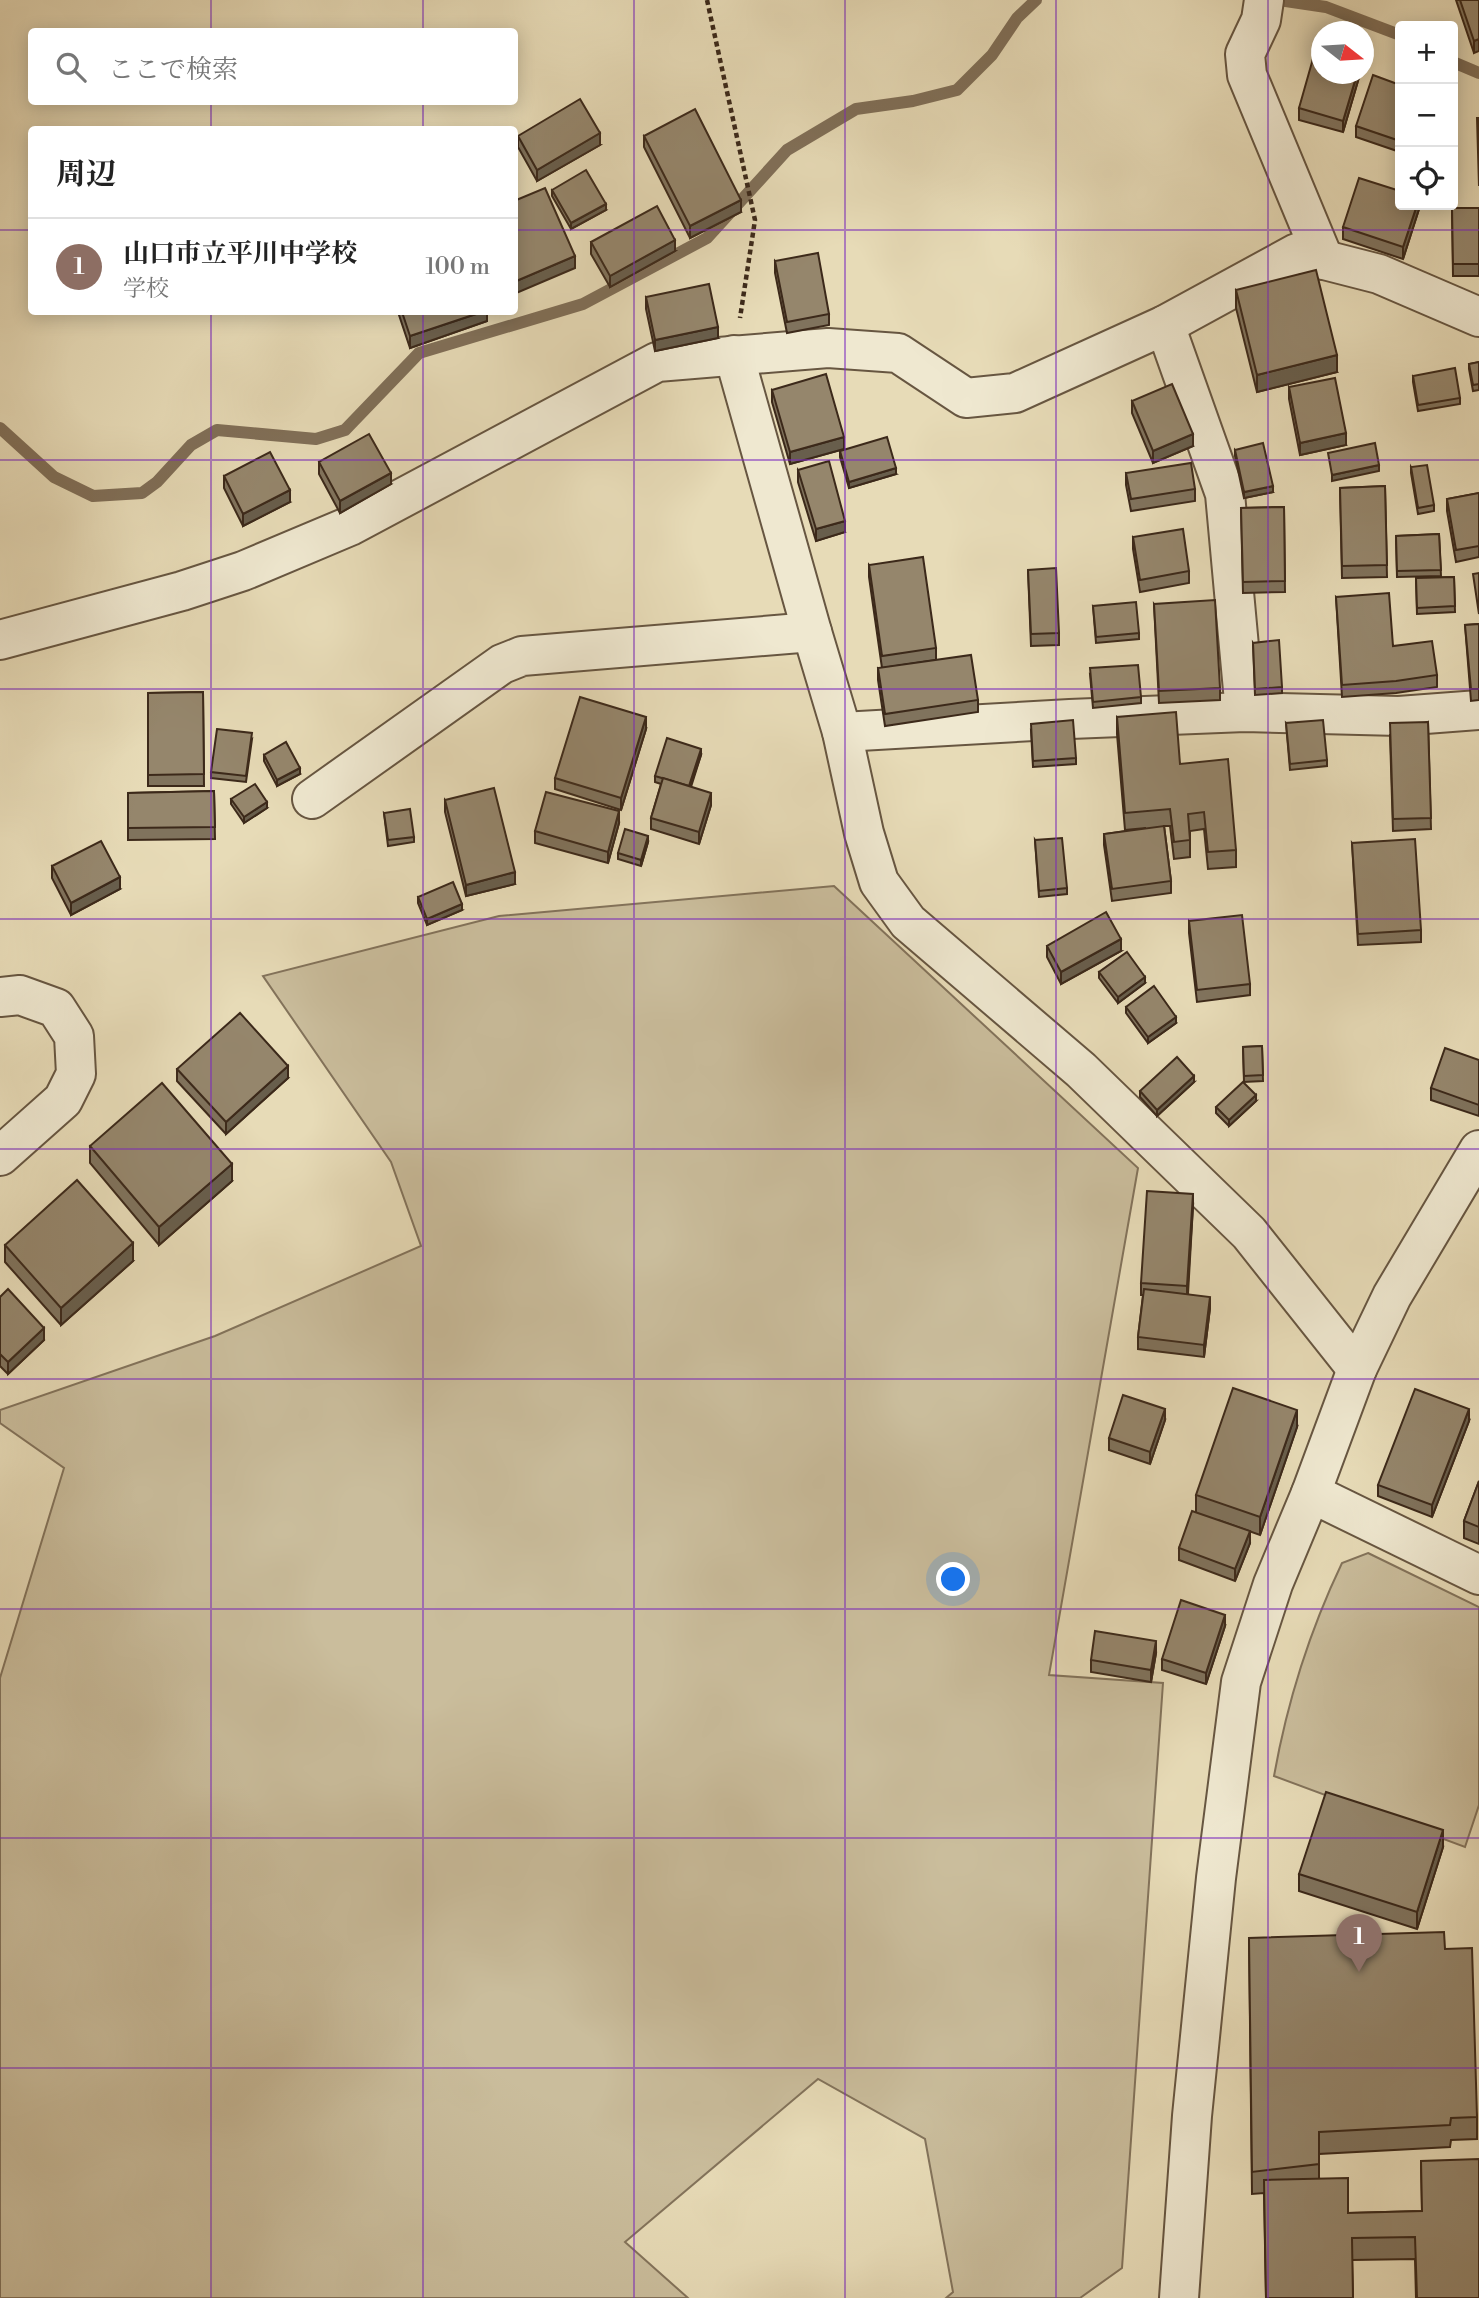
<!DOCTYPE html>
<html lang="ja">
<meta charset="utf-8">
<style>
body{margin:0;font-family:"Libre Bodoni","Noto Serif JP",serif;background:#f6f6f6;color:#222}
.controls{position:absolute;right:21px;top:21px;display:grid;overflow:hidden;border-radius:7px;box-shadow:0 4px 18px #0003}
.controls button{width:63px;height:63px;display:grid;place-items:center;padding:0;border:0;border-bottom:2px solid #e0e0e0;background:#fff;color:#222;font:35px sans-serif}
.compass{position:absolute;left:1311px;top:21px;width:63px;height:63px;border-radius:50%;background:#fff;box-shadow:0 4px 18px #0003;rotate:107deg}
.you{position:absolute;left:954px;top:1580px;width:24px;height:24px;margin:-18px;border:5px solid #fff;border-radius:50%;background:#1a73e8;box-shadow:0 0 0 10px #1a73e833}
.badge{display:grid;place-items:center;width:46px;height:46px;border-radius:50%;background:#0f766e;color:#fff;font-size:23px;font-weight:700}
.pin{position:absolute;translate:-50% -58px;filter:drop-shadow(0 2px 4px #0008)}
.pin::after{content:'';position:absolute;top:37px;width:24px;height:21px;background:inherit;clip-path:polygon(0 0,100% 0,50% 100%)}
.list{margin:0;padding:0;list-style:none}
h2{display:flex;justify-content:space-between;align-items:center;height:91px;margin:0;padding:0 28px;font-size:30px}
h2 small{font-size:23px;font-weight:400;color:#767676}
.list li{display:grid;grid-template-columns:46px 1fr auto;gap:21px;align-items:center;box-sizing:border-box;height:98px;padding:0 28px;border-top:2px solid #e0e0e0}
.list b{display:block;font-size:26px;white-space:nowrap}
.list p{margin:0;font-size:23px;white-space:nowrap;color:#767676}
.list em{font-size:23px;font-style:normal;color:#767676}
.icon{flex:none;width:38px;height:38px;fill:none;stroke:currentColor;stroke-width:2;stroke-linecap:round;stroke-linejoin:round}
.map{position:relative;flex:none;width:1479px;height:2298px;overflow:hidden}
.search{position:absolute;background:#fff;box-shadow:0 4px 18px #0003;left:28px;top:28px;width:490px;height:77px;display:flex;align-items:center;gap:18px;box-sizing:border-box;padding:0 24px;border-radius:7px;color:#767676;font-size:26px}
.panel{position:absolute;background:#fff;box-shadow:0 4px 18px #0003;left:28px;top:126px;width:490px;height:189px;border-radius:7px}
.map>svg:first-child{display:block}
</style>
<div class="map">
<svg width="1479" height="2298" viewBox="0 0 1479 2298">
<rect width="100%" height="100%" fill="#e7dbb7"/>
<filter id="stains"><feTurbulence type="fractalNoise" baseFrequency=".00286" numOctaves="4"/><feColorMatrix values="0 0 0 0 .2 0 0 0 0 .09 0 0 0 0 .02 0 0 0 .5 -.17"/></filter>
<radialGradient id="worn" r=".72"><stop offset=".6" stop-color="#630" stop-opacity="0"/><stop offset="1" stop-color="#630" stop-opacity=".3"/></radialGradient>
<g fill="#cabd9c" stroke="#83735b" stroke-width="2">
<path d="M834,886L1138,1168L1049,1675L1163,1683L1122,2268L1080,2298H946L953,2292L925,2139L818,2079L625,2242L688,2298H0V1678L64,1468L0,1423V1410L215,1336L421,1246L391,1162L263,976L499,916Z"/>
<path d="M1368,1553L1479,1607V1805L1465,1847L1274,1776C1287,1703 1310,1630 1342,1563Z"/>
</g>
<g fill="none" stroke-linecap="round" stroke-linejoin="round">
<g stroke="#806f58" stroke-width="12">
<path d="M1279,0L1326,7L1400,35"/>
<path d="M1453,62L1479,73"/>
<path d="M0,428L54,477L93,496L142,493L157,482L191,445L217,430L316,439L345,430L419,353L583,304L707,238L787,150L856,109L913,101L957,90L992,55L1017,18L1036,0"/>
</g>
<g stroke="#675641" stroke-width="42">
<g id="minor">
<path d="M1264,0L1261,20L1245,54L1247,75L1324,260"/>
<path d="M1165,325L1225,494L1245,712"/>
<path d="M734,355L812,632L842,732L864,833L879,882L908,922L1081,1070L1249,1233L1357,1369"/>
<path d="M0,640L182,591L243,571L350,526L657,362L828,348L898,353L966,398L1015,393L1165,325L1297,253L1379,274L1479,317"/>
<path d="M842,732L1070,719L1245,712L1399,716L1479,710"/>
<path d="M312,799L502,664L522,656L812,632"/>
<path d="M0,997L20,995L56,1008L74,1036L76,1074L63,1100L0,1156"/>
<path d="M1311,1493L1479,1575"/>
<path d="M1179,2298L1192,2116L1216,1878L1241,1682L1273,1584L1311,1493L1357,1369L1392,1296L1479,1150"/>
</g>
</g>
<path stroke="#3c291a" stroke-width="4.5" stroke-dasharray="5 3.5" stroke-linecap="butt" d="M707,0L755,220L740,318"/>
<use href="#minor" stroke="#efe8d0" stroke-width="38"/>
</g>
<g fill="#80735d" stroke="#3c291a" stroke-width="2">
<path d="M1456,0H1479L1474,53Z"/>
<path d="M1321,74H1360L1343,132L1299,120V108Z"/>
<path d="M1400,85V152L1356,137V126Z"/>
<path d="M518,136L600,145L537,181L518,147Z"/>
<path d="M644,136L741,212L690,238L644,147Z"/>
<path d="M552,190L606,210L571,229L552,196Z"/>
<path d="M1419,205V209L1403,259L1343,239V227Z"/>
<path d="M1452,208H1479V276H1453Z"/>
<path d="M591,242L675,251L610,287L591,254Z"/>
<path d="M775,261L829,314V325L787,333L775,273Z"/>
<path d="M1236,290L1337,372L1257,392L1236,308Z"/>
<path d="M646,297L718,338L655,351L646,309Z"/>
<path d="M398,312H487V321L410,348Z"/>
<path d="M1479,362V390L1473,391L1469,369V364Z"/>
<path d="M1413,376L1460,398V404L1418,411L1413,382Z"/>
<path d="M1289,387L1346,445L1300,455L1289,399Z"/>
<path d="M772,390L844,449L790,464L772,402Z"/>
<path d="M1132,401L1193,446L1153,463L1132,413Z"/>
<path d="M1235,450L1273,492L1244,498L1235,456Z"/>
<path d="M840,451L896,474L849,488L840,457Z"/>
<path d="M319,462L391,484L340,513L319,474Z"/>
<path d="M1411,467L1434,505V511L1418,514L1411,473Z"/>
<path d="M798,470L845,532L816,541L798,482Z"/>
<path d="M1126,473L1195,489V501L1131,511L1126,485Z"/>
<path d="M224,476L290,502L243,526L224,488Z"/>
<path d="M1385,486L1387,577L1342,578L1340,488Z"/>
<path d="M1479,493V557L1456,562L1447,511V499Z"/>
<path d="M1284,507L1285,592L1243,593L1241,508Z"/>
<path d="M1439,534L1441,576L1397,577L1396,536Z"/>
<path d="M1133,537L1189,571V583L1140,592L1133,549Z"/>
<path d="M869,565L936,648V660L882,668L869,577Z"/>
<path d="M1028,570L1059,633V645L1031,646Z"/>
<path d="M1454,577L1455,612L1417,614L1416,578Z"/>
<path d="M1336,597L1393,646L1437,675V687L1396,693L1342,697Z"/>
<path d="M1154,604L1220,688V700L1159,703Z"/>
<path d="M1093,606L1139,633V639L1096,643Z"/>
<path d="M1479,624V700L1471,701L1465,625Z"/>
<path d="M1253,643L1282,687V693L1255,695Z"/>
<path d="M878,668L978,700V712L885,726L878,680Z"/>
<path d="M1090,674L1141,697V703L1093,708Z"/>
<path d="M203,692L204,786H148V693Z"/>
<path d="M1117,717L1180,764L1236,850V867L1208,869L1204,829L1190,831V857L1174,859L1170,826H1164L1171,881V893L1112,901L1104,845V834L1146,828L1125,830L1117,734Z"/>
<path d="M1428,722L1431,829L1393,831L1390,735Z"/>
<path d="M1286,723L1327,760V766L1290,770Z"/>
<path d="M646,729L621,810L555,789V778Z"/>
<path d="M1031,730L1076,758V764L1033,767Z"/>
<path d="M252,739L246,782L211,778V772Z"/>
<path d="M264,755L300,774L277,786L264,761Z"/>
<path d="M701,755L691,787L711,805L699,844L651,829V818L661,784L655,782V776Z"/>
<path d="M214,791L215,839L128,840V793Z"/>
<path d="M231,799L267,808L244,823L231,804Z"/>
<path d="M445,800L515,884L466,896L445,812Z"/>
<path d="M384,813L414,837V842L388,846Z"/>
<path d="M619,823L608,863L535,843V831Z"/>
<path d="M1035,840L1067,888V894L1039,897Z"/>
<path d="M648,842L641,866L618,859V853Z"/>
<path d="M1352,843L1421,930V942L1358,945Z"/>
<path d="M52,866L120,889L71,915L52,878Z"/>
<path d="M418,897L462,910L427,925L418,903Z"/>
<path d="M1189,921L1250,984V995L1197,1002L1189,933Z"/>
<path d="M1047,946L1121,951L1061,984L1047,957Z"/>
<path d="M1099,972L1145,983L1118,1003L1099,978Z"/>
<path d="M1126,1007L1176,1023L1148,1043L1126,1013Z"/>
<path d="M1262,1046L1263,1081L1244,1082L1243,1047Z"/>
<path d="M1479,1060V1116L1431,1100V1088Z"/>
<path d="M177,1069L288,1078L226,1134L177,1081Z"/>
<path d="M1194,1082L1157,1116L1140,1097V1091Z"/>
<path d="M1256,1101L1229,1126L1216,1113V1107Z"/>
<path d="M90,1146L232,1181L159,1245L90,1163Z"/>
<path d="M1193,1206L1188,1294L1210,1308L1204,1357L1138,1349V1337L1143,1295H1141V1283Z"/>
<path d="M5,1245L133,1261L61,1325L5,1262Z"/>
<path d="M0,1297L44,1340L8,1374L0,1366Z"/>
<path d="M1165,1420L1150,1464L1109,1450V1438Z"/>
<path d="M1469,1421L1432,1517L1378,1496V1485Z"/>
<path d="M1297,1427L1260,1535L1218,1520L1250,1543L1235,1581L1179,1560V1548L1196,1512V1495Z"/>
<path d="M1479,1481V1544L1464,1538V1521Z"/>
<path d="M1225,1626L1206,1684L1162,1670V1659Z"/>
<path d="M1156,1653L1151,1682L1091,1672V1660Z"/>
<path d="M1443,1847L1417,1929L1299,1891V1874Z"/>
<path d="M1249,1938L1445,1949L1477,2117V2139L1451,2140L1450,2147L1319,2154V2178L1348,2213L1422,2211L1421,2161L1479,2298H1416L1415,2259L1352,2260L1353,2298H1266L1264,2193L1252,2194Z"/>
</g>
<g fill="#685e4c" stroke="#3c291a" stroke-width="2">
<path d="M1479,39V51L1474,53V41Z"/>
<path d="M1357,74H1360L1343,132V121Z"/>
<path d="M600,133V145L537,181V170Z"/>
<path d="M741,200V212L690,238V226Z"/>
<path d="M606,204V210L571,229V223Z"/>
<path d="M1417,205H1419V209L1403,259V247Z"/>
<path d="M675,240V251L610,287V276Z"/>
<path d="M575,256V268L514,294V282Z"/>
<path d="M482,312H487V321L410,348V336Z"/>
<path d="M718,327V338L655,351V340Z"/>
<path d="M1337,355V372L1257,392V375Z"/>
<path d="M1346,433V445L1300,455V443Z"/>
<path d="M1193,434V446L1153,463V451Z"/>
<path d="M844,437V449L790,464V452Z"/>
<path d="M1379,465V471L1332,481V475Z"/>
<path d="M896,468V474L849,488V482Z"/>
<path d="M391,473V484L340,513V501Z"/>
<path d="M1273,486V492L1244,498V492Z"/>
<path d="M290,490V502L243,526V514Z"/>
<path d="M845,521V532L816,541V529Z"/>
<path d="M646,717V729L621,810V798Z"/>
<path d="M701,749V755L688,793V787Z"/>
<path d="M300,768V774L277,786V780Z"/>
<path d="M711,793V805L699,844V832Z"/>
<path d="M267,802V808L244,823V817Z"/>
<path d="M619,811V823L608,863V852Z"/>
<path d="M648,836V842L641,866V860Z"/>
<path d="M515,872V884L466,896V885Z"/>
<path d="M120,877V889L71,915V903Z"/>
<path d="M462,904V910L427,925V919Z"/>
<path d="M1121,939V951L1061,984V972Z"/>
<path d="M1145,977V983L1118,1003V997Z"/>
<path d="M1176,1017V1023L1148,1043V1037Z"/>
<path d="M288,1066V1078L226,1134V1122Z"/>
<path d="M1194,1076V1082L1157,1116V1110Z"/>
<path d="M1256,1095V1101L1229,1126V1120Z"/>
<path d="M232,1164V1181L159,1245V1227Z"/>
<path d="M1193,1194V1206L1187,1298V1286Z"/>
<path d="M133,1243V1261L61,1325V1308Z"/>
<path d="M1210,1297V1308L1204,1357V1345Z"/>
<path d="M44,1328V1340L8,1374V1362Z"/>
<path d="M1165,1409V1420L1150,1464V1452Z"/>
<path d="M1469,1409V1421L1432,1517V1505Z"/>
<path d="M1297,1410V1427L1260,1535V1517Z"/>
<path d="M1250,1531V1543L1235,1581V1569Z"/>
<path d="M1225,1615V1626L1206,1684V1673Z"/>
<path d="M1156,1641V1653L1151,1682V1670Z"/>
<path d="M1443,1830V1847L1417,1929V1912Z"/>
</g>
<g fill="#95866c" stroke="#3c291a" stroke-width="2">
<path d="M1460,0H1479V39L1474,41Z"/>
<path d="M1316,48L1321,50V74H1357L1343,121L1299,108Z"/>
<path d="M1373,75L1400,85V141L1356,126Z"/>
<path d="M580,99L600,133L537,170L518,136Z"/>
<path d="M695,109L741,200L690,226L644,136Z"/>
<path d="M1477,118H1479V186Z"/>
<path d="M586,170L606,204L571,223L552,190Z"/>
<path d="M1359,178L1400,191V205H1417L1403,247L1343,227Z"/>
<path d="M545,188L575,256L514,282V201Z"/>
<path d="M657,206L675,240L610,276L591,242Z"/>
<path d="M1452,208H1479V264H1453Z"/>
<path d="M818,253L829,314L787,322L775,261Z"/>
<path d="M1316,270L1337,355L1257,375L1236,290Z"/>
<path d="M709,284L718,327L655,340L646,297Z"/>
<path d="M402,312H482L410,336Z"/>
<path d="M1479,362V384L1473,385L1469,364Z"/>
<path d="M1455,368L1460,398L1418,405L1413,376Z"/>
<path d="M826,374L844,437L790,452L772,390Z"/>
<path d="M1335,378L1346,433L1300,443L1289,387Z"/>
<path d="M1172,384L1193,434L1153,451L1132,401Z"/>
<path d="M369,434L391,473L340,501L319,462Z"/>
<path d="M887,437L896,468L849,482L840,451Z"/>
<path d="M1263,443L1273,486L1244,492L1235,450Z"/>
<path d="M1375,443L1379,465L1332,475L1328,453Z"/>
<path d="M270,452L290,490L243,514L224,476Z"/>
<path d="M829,461L845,521L816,529L798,470Z"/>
<path d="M1191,463L1195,489L1131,499L1126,473Z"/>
<path d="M1427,465L1434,505L1418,508L1411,467Z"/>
<path d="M1385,486L1387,565L1342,566L1340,488Z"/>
<path d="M1479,493V546L1456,550L1447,499Z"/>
<path d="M1284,507L1285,581L1243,582L1241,508Z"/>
<path d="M1183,529L1189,571L1140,580L1133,537Z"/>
<path d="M1439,534L1441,570L1397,571L1396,536Z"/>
<path d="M923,557L936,648L882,656L869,565Z"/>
<path d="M1056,568L1059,633L1031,634L1028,570Z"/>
<path d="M1479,573V614L1473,574Z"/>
<path d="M1454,577L1455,606L1417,608L1416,578Z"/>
<path d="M1389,593L1393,646L1432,641L1437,675L1396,681L1342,685L1336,597Z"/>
<path d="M1215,600L1220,688L1159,691L1154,604Z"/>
<path d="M1136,602L1139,633L1096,637L1093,606Z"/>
<path d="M1479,624V689H1471L1465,625Z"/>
<path d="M1279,640L1282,687L1255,689L1253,643Z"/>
<path d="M971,655L978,700L885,714L878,668Z"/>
<path d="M1138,665L1141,697L1093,702L1090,668Z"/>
<path d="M203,692L204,774L148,775V693Z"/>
<path d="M580,697L646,717L621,798L555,778Z"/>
<path d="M1176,712L1180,764L1228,759L1236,850L1208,852L1204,812L1188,814L1190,840L1174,842L1170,809L1125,813L1117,717Z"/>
<path d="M1073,720L1076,758L1033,761L1031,724Z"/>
<path d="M1323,720L1327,760L1290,764L1286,723Z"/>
<path d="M1428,722L1431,818L1393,819L1390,723Z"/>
<path d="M217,729L252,733L246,776L211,772Z"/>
<path d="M667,738L701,749L689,786L655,776Z"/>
<path d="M286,742L300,768L277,780L264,755Z"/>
<path d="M663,778L711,793L699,832L651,818Z"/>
<path d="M255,784L267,802L244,817L231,799Z"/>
<path d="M494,788L515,872L466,885L445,800Z"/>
<path d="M214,791L215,827L128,828V793Z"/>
<path d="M546,792L619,811L608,852L535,831Z"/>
<path d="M410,809L414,837L388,840L384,813Z"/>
<path d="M1164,826L1171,881L1112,889L1104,834Z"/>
<path d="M625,829L648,836L641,860L618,853Z"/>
<path d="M1062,838L1067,888L1039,891L1035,840Z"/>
<path d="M1415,839L1421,930L1358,934L1352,843Z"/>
<path d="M101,841L120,877L71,903L52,866Z"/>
<path d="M453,882L462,904L427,919L418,897Z"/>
<path d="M1106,912L1121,939L1061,972L1047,946Z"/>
<path d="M1242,915L1250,984L1197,990L1189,921Z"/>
<path d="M1127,952L1145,977L1118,997L1099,972Z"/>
<path d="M1154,986L1176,1017L1148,1037L1126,1007Z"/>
<path d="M240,1013L288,1066L226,1122L177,1069Z"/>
<path d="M1262,1046L1263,1075L1244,1076L1243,1047Z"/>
<path d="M1445,1048L1479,1060V1105L1431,1088Z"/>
<path d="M1177,1057L1194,1076L1157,1110L1140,1091Z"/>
<path d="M1243,1082L1256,1095L1229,1120L1216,1107Z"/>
<path d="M162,1083L232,1164L159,1227L90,1146Z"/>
<path d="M77,1180L133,1243L61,1308L5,1245Z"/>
<path d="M1147,1191L1193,1194L1187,1286L1141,1283Z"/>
<path d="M8,1289L44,1328L8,1362L0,1354V1297Z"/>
<path d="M1144,1289L1210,1297L1204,1345L1138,1337Z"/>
<path d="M1233,1388L1297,1410L1260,1517L1196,1495Z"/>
<path d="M1415,1389L1469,1409L1432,1505L1378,1485Z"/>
<path d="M1123,1395L1165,1409L1150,1452L1109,1438Z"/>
<path d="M1479,1481V1527L1464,1521Z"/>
<path d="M1192,1511L1250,1531L1235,1569L1179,1548Z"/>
<path d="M1181,1600L1225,1615L1206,1673L1162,1659Z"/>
<path d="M1095,1631L1156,1641L1151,1670L1091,1660Z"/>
<path d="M1326,1792L1443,1830L1417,1912L1299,1874Z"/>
<path d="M1444,1932L1445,1949L1472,1948L1477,2117L1451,2118L1450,2125L1319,2132V2164L1252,2172L1249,1938Z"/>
<path d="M1479,2159V2298H1417L1415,2237L1352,2238L1353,2298H1266L1264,2180L1348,2178V2213L1422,2211L1421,2161Z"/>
</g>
<path fill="none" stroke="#7b2cbf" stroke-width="2" stroke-opacity="0.55" d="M211,0V32M423,0V32M634,0V2298M845,0V2298M1056,0V2298M1268,0V2298M211,102V130M423,102V130M0,230H32M514,230H1479M211,312V2298M423,312V2298M0,460H1479M0,689H1479M0,919H1479M0,1149H1479M0,1379H1479M0,1609H1479M0,1838H1479M0,2068H1479"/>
<rect width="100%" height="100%" filter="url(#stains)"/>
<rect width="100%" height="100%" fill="url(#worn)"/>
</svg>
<div class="controls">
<button>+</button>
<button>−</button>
<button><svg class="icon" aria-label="locate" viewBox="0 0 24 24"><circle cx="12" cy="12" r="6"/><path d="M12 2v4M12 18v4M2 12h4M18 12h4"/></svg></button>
</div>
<svg class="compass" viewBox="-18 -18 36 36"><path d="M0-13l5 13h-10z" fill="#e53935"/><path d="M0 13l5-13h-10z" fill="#767676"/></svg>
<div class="you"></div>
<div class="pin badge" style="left:1359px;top:1972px;background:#8d6e63">1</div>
<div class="search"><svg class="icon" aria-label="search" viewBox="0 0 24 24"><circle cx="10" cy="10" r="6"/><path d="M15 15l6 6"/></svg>ここで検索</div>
<section class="panel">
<h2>周辺<small></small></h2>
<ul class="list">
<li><span class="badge" style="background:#8d6e63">1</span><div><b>山口市立平川中学校</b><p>学校</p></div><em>100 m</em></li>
</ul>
</section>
</div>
